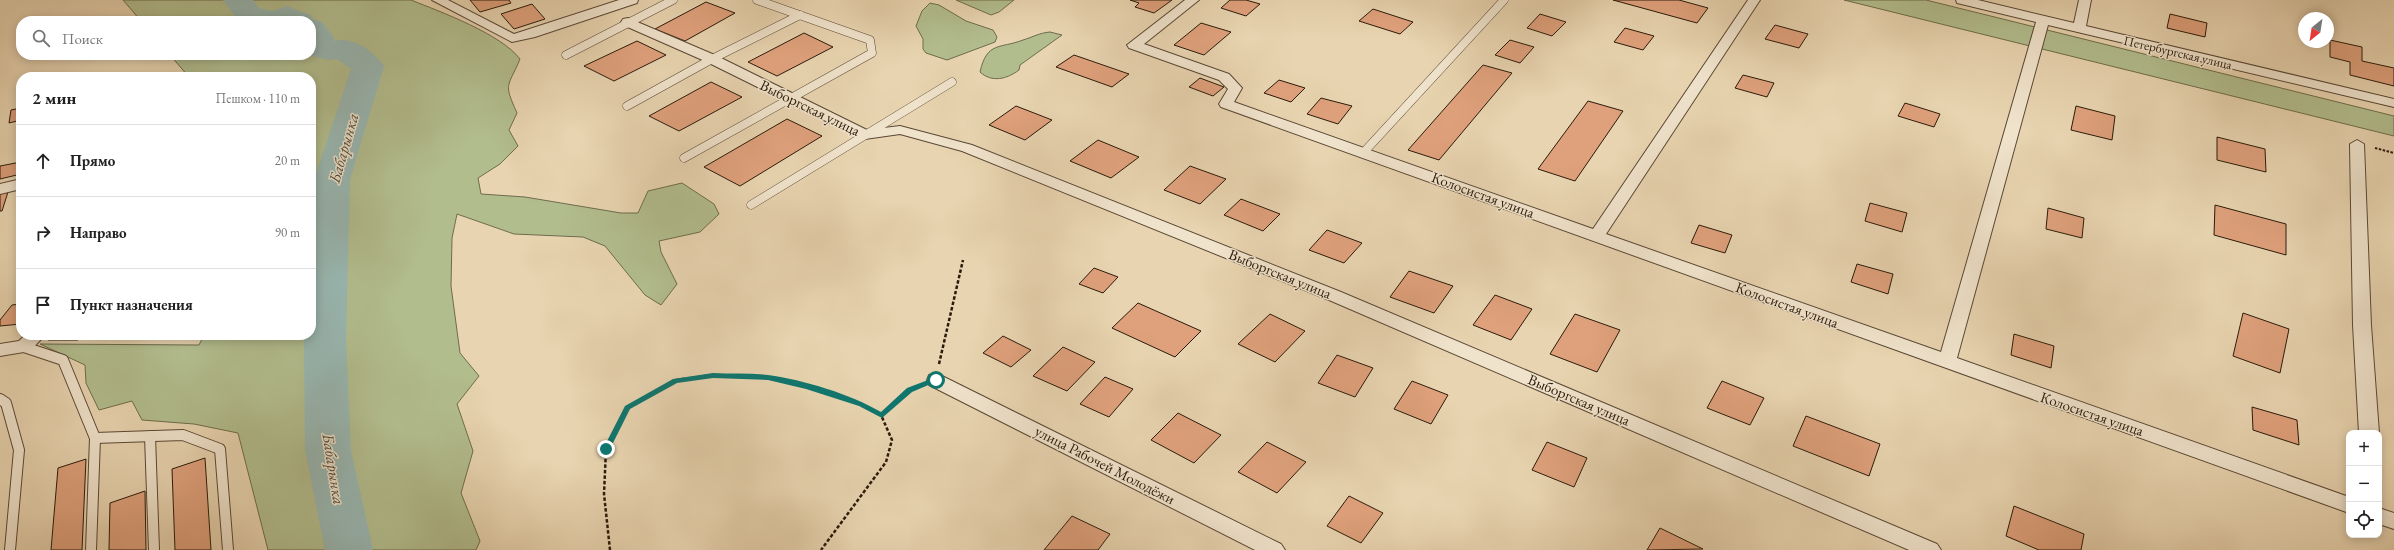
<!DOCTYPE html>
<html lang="ru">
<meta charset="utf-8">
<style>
body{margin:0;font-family:"EB Garamond",serif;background:#f2f2f2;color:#222}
.controls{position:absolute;right:12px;bottom:12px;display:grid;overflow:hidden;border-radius:8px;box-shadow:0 2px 10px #0003}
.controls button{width:36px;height:36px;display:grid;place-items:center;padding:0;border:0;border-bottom:1px solid #e0e0e0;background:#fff;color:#222;font:20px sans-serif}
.compass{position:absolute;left:2298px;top:12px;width:36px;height:36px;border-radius:50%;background:#fff;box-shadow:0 2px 10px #0003;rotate:210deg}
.stop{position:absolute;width:12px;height:12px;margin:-9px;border:3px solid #0f766e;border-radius:50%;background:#fff}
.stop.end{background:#0f766e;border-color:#fff;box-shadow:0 1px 4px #0008}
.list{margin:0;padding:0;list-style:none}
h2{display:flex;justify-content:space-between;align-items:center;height:52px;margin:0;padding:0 16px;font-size:17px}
h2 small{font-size:13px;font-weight:400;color:#767676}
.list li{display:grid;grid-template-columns:26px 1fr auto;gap:12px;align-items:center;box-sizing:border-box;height:72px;padding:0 16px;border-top:1px solid #e0e0e0}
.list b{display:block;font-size:15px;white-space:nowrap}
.list em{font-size:13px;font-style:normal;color:#767676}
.icon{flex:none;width:22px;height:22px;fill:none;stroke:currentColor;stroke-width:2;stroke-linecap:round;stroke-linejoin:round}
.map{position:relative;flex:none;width:2394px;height:550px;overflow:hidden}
.search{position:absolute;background:#fff;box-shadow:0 2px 10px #0003;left:16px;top:16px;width:300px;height:44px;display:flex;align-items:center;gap:10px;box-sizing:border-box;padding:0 14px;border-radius:16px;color:#767676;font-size:15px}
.panel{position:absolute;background:#fff;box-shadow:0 2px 10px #0003;left:16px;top:72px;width:300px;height:268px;border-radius:16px}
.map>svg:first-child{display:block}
</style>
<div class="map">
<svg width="2394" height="550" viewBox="0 0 2394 550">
<rect width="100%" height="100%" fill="#e8d4b0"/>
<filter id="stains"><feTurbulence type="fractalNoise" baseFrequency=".005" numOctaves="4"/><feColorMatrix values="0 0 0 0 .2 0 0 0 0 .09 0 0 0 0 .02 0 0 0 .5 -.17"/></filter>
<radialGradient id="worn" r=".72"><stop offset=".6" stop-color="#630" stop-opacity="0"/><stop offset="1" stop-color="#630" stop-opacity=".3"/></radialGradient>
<g fill="#b2bd8e" stroke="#6e6c4c">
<path d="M123,0H411C441,12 501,34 520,59C508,88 503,82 517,113L509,130L518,146L500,164L478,178L481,194L525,197L621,213H638L648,191L682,183L714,204L719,214L700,232L659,241L661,252L677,284L661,305L645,295L605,246L583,237L514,234L457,214L452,238L451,286L460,353L479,376L457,404L473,451L461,493L480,541L476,550H268L238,433L194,424L142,420L132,401L99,410L86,383L85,365L40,344L199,345L204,335H311V77H189L170,55H311V21H141Z"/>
<path d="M956,0H1014L999,12L991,15Z"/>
<path d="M1844,0H1926L2394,116V136Z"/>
<path d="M930,3L939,5L966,21L993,30L997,37L995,42L947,60L926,53L923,49V39L916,26L922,11Z"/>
<path d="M1050,32L1062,35L1020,65L1019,70C1007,79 992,83 980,72C987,41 1000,49 1023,40C1033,37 1039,33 1050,32Z"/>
</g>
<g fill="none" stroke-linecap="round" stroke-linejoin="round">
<path fill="#98b7b2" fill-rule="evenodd" d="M223,0H253L259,8L272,11L287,6L310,15L313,19L322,22L334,37V41C352,36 374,51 384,66L350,180L346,339L351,450L373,550H325L305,450L304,339L305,335H311V231L314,180L351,69L337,59L329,60L308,55H311V21H238Z"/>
</g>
<g fill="#dfa17c" stroke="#2a1a0a">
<path d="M470,0H509L511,3L480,12Z"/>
<path d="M1130,0H1172L1154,13L1135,7L1139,3Z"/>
<path d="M1230,0H1246L1260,4L1246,16L1221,8Z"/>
<path d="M1613,0H1679L1708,8L1697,23Z"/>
<path d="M706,2L735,13L685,41L655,29Z"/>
<path d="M532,4L545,19L514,29L501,14Z"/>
<path d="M1373,9L1413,22L1400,34L1359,21Z"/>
<path d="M1540,14L1566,22L1552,36L1527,28Z"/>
<path d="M2170,14L2207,23L2205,37L2167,28Z"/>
<path d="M1201,23L1231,32L1204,55L1174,45Z"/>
<path d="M1775,25L1808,34L1799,48L1765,39Z"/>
<path d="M1625,28L1654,36L1643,50L1614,42Z"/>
<path d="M804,33L833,47L777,76L748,62Z"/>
<path d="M1510,40L1534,47L1520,63L1495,55Z"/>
<path d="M2330,40L2362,47V61L2394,68V86L2350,75V62L2330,57Z"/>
<path d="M637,41L666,55L614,81L584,66Z"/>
<path d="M1074,55L1129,74L1112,87L1056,67Z"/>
<path d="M1483,65L1512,73L1439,160L1408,150Z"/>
<path d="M1743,75L1774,83L1767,97L1735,88Z"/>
<path d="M1200,78L1224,87L1213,96L1189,87Z"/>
<path d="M1279,80L1305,88L1291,102L1264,93Z"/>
<path d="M711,82L742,97L679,131L649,116Z"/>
<path d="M1321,98L1352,106L1338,124L1307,114Z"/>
<path d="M1588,101L1623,111L1575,181L1538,169Z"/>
<path d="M1905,103L1940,114L1934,127L1898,116Z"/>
<path d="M1016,106L1052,120L1025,140L989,125Z"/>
<path d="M2076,106L2115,116L2112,140L2071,130Z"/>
<path d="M21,108V120L9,123L11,110Z"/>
<path d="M787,119L822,136L740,186L704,167Z"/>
<path d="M2217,137L2265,149L2266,172L2217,160Z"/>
<path d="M1098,140L1139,157L1111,178L1070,161Z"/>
<path d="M21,162V174L0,179V166Z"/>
<path d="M1190,166L1226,179L1200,204L1164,190Z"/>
<path d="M8,192L2,211H0V194Z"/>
<path d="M1241,199L1280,214L1263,231L1224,215Z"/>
<path d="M1870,203L1907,213L1902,232L1865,221Z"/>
<path d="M2215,205L2286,224V255L2214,235Z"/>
<path d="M2048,208L2084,218L2082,238L2046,229Z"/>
<path d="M1699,225L1732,235L1725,253L1691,243Z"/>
<path d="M1327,230L1362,243L1344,263L1309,250Z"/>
<path d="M1857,264L1893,274L1888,294L1851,282Z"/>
<path d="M1094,268L1118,277L1103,293L1079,284Z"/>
<path d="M1409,271L1453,286L1434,313L1390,297Z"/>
<path d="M1495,295L1532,309L1511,340L1473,325Z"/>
<path d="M1138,303L1201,331L1175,357L1112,328Z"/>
<path d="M21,304V324L0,326V320L12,305Z"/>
<path d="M2243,313L2289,329L2280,373L2233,356Z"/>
<path d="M1270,314L1305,331L1275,362L1238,344Z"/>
<path d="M1575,314L1620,330L1597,372L1550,354Z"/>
<path d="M2014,334L2054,346L2051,368L2011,355Z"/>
<path d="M53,335H82L78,340H48Z"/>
<path d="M1003,336L1031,350L1011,367L983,353Z"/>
<path d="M1063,347L1095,362L1067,391L1033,376Z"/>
<path d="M1337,355L1373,368L1355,397L1318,383Z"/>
<path d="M1105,377L1133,389L1109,417L1080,404Z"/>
<path d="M1412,381L1448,395L1431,424L1394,409Z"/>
<path d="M1722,381L1764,398L1750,425L1707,408Z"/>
<path d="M2252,407L2297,420L2299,445L2253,430Z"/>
<path d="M1178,413L1221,435L1194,463L1151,440Z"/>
<path d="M1806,416L1880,444L1869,476L1793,446Z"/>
<path d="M1267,442L1306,462L1277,493L1238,472Z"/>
<path d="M1547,442L1587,458L1574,487L1532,470Z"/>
<path d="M205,458L211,550H175L172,469Z"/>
<path d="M86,459L82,550H51L58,468Z"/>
<path d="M145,491L146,550H109L110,503Z"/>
<path d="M1349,496L1383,513L1361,543L1327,526Z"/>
<path d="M2014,506L2084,534L2081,550H2039L2006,536Z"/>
<path d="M1072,516L1110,534L1098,550H1044Z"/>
<path d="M1660,528L1703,549L1647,550Z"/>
</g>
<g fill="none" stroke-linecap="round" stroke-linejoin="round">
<g stroke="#5a4834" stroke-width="9">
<g id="service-far1">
<path d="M566,55L673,0"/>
<path d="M627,106L712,59L800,15"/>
<path d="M1364,152L1504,0"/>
<path d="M684,158L872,53L870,40L757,0"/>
<path d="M751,205L952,82"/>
</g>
</g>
<g stroke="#5a4834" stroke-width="12">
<g id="service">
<path d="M24,347L63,360L95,438L91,550"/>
<path d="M0,399L6,403L19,450L10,550"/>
<path d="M150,436L154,550"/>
<path d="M95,438L183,435L220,449L228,550"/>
</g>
</g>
<g stroke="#5a4834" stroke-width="2">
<g id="minor">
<path d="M432,0H448L514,34L619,0H638L637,3L535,37L512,42Z"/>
<path d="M1185,0H1199L1144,44L1229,74L1242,88L1234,102L1593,229L1748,0H1760L1606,234L1941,352L2036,22L1957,3L1956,0H1978L2074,23L2079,0H2091L2086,26L2394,99V107L2048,25L1957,358L2349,497V513L1221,107L1219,104L1228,89L1219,80L1129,48L1127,45Z"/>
<path d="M628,18L717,56L867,130L900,126L972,145L1341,292L1937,544L1941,550H1909L1329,300L962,151L900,134L865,139L860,138L707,62L623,25L621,22L623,19Z"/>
<path d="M2357,140L2364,144L2371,325L2379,433H2359L2353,325L2350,144Z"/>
<path d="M21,179V189L0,194V184Z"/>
<path d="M25,335H45L30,351L0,356V344L19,341Z"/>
<path d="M936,373L1281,544L1285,550H1255L929,385L927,380L929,375Z"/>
<path d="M2379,508L2394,513V529L2379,524Z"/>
</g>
</g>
<path stroke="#2a1a0a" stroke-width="2" stroke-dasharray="2.5 1.5" stroke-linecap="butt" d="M2375,148L2394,153"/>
<g stroke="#2a1a0a" stroke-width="2.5" stroke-dasharray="3.5 2" stroke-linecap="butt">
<path d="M939,364L963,260"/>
<path d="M881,415L910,390L918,386"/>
<path d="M610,550L604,494L606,449L628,408L676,380L713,375L768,378L807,387L862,404L881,415L892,440L886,462L821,550"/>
</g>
<use href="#service-far1" stroke="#f0e3cc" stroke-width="8"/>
<use href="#service" stroke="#f0e3cc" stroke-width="10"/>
<use href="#minor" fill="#f0e3cc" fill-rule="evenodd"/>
</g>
<path fill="#0f766e" d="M713,373C731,374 750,373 768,375C804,380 850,394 881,412L907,388L936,377L940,380L912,392L882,418L859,406L806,389L768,380L713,378L677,383L630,409L609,451H604L603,449L625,406L673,379Z"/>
<g text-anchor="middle" stroke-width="3" stroke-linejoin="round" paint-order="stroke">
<g font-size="13" fill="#2a1a0a" stroke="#f0e3cc">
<text transform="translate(2178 52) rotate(13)" y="5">Петербургская улица</text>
</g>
<g font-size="15" fill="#2a1a0a" stroke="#f0e3cc">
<text transform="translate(810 108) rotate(26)" y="5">Выборгская улица</text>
<text transform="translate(1483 195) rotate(20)" y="5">Колосистая улица</text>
<text transform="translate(1280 274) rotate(22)" y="5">Выборгская улица</text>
<text transform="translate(1787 305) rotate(20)" y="5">Колосистая улица</text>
<text transform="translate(1579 400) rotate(23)" y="5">Выборгская улица</text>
<text transform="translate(2092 414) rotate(19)" y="5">Колосистая улица</text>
<text transform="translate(1105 465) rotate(27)" y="5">улица Рабочей Молодёжи</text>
</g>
<g font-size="16" font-style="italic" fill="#4b493c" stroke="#f0e3cc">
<text transform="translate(343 148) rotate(-74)" y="6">Бабарынка</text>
<text transform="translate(334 469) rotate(81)" y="6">Бабарынка</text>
</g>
</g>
<rect width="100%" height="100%" filter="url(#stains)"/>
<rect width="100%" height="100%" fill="url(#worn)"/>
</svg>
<div class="controls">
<button>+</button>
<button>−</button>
<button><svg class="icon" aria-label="locate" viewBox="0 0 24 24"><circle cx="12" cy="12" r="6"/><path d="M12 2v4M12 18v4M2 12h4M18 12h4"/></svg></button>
</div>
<svg class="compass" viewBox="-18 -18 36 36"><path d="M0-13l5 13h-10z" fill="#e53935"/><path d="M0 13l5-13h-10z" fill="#767676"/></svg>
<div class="stop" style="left:936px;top:380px"></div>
<div class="stop end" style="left:606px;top:449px"></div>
<div class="search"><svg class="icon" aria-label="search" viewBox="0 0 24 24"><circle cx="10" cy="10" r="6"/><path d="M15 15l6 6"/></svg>Поиск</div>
<section class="panel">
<h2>2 мин<small>Пешком · 110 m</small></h2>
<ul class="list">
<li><svg class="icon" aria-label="ahead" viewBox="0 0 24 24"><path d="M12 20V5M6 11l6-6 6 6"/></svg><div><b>Прямо</b></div><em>20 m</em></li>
<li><svg class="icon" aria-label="right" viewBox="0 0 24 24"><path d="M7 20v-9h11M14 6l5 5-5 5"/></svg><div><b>Направо</b></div><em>90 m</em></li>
<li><svg class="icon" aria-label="arrive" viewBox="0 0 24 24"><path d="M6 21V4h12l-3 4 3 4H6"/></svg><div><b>Пункт назначения</b></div></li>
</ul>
</section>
</div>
